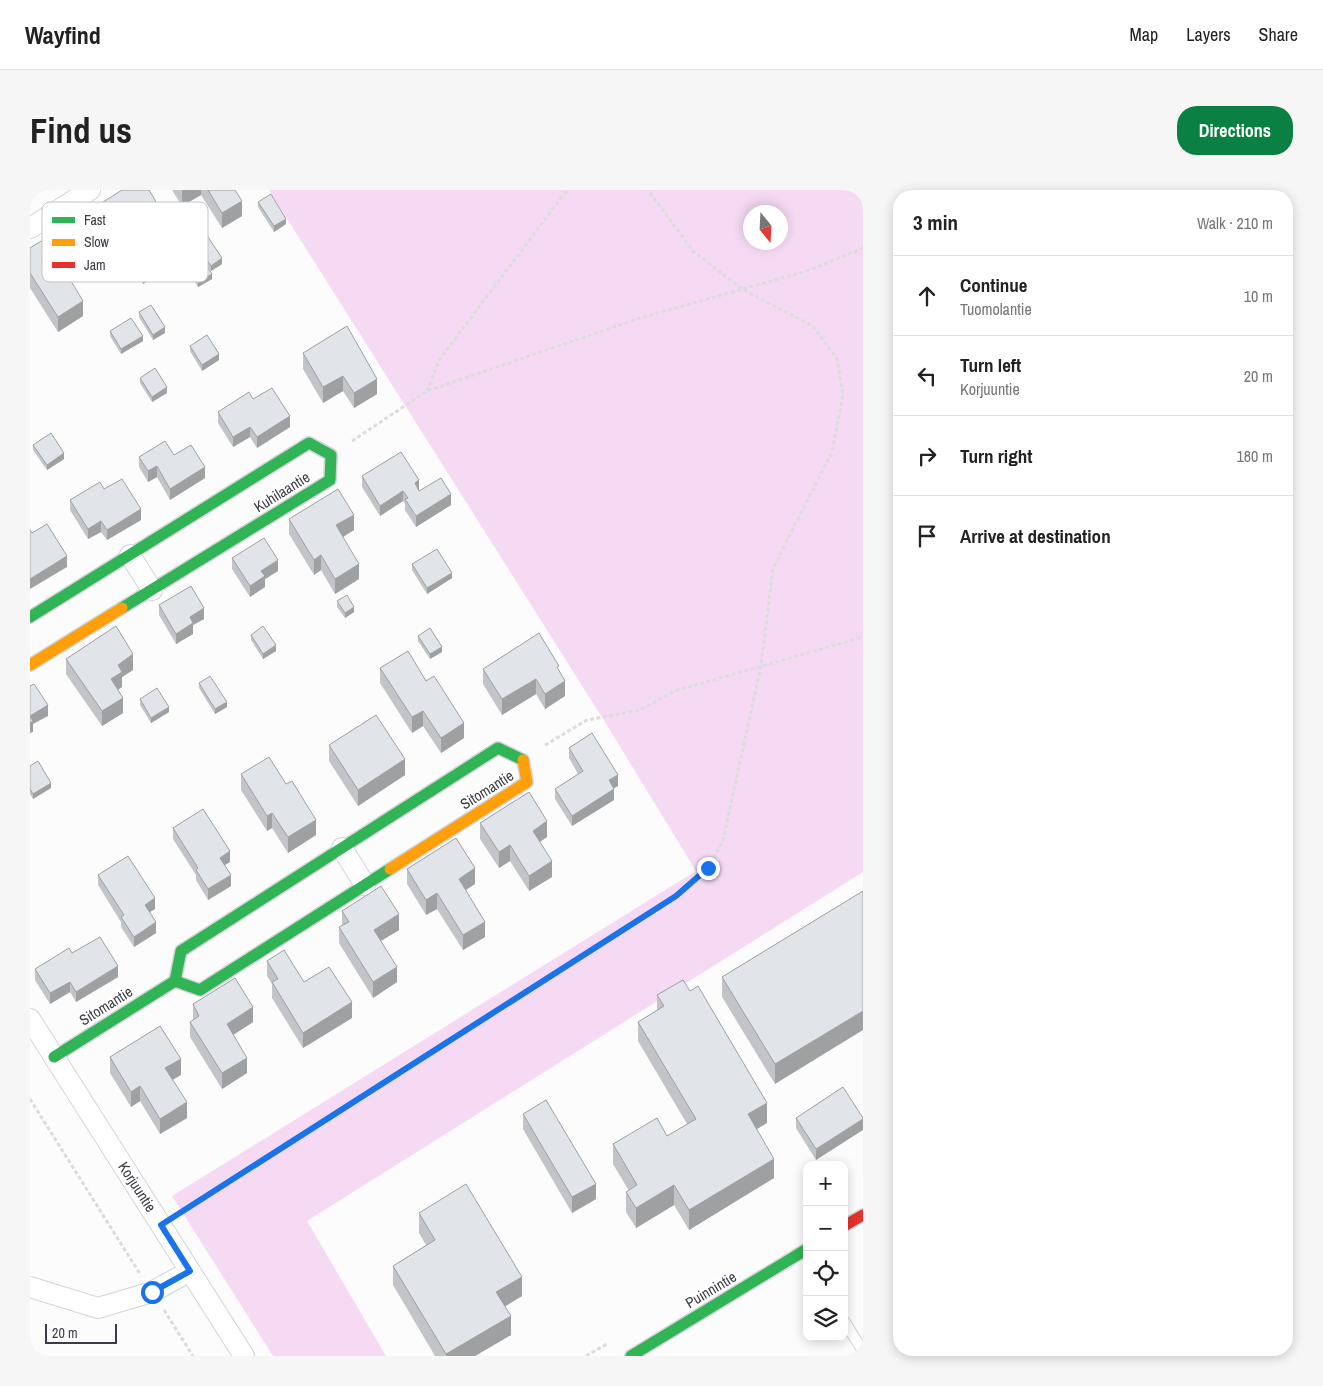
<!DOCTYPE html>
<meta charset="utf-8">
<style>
body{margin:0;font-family:"Archivo Narrow",sans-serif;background:#f6f6f6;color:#222}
.controls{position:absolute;right:15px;bottom:15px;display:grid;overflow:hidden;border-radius:10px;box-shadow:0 2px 12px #0003}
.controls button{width:45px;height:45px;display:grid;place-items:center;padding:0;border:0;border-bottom:1px solid #e0e0e0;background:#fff;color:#222;font:25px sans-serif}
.compass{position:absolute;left:713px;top:15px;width:45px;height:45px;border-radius:50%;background:#fff;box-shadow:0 2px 12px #0003;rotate:162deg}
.scale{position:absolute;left:15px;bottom:12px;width:72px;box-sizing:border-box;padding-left:5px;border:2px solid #3b3c45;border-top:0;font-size:14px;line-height:18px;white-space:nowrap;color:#3b3c45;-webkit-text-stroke:4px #fff;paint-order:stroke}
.stop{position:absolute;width:15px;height:15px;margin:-11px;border:4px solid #1a73e8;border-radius:50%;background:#fff}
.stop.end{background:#1a73e8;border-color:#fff;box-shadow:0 1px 5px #0008}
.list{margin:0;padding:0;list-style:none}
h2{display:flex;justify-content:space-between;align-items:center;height:65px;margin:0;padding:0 20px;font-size:21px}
h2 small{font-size:16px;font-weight:400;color:#767676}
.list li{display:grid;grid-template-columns:32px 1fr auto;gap:15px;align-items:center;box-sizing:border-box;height:80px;padding:0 20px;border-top:1px solid #e0e0e0}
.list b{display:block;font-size:19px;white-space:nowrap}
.list p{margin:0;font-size:16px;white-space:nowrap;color:#767676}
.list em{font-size:16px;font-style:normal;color:#767676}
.icon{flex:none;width:28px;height:28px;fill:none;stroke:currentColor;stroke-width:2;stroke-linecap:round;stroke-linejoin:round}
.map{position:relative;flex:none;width:833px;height:1166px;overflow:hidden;border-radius:20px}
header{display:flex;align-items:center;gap:30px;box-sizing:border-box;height:70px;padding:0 25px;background:#fff;border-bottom:1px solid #e0e0e0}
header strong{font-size:24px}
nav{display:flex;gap:28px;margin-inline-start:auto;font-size:18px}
.intro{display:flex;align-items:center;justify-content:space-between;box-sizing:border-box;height:120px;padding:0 30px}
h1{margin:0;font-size:35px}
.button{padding:12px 22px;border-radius:20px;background:#0b8043;color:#fff;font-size:18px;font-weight:700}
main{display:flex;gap:30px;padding:0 30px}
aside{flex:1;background:#fff;border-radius:20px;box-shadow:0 2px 12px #0003}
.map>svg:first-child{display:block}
</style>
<header>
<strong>Wayfind</strong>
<nav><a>Map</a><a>Layers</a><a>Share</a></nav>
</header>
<div class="intro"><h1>Find us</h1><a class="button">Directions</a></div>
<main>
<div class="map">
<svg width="833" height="1166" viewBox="0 0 833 1166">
<rect width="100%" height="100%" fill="#fcfcfc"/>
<path fill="#f6daf4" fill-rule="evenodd" d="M239,0H833V682L277,1031L356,1166H243L142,1006L666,681L575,532ZM721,22H751V52H721Z"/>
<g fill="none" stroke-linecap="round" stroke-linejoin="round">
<g stroke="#d3d4d8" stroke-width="12">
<path id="lane" d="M814,1131L833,1161"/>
</g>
<g stroke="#d3d4d8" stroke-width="22">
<g id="street">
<path d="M0,38L60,0"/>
<path d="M100,365L122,400"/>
<path d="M312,658L335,695"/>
<path d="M0,829L214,1166"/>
<path d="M0,1097L68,1118L122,1102L160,1081"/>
</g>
</g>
<g stroke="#d3d4d8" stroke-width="14">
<g id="fast">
<path d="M0,427L279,253L301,265L300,290L92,418"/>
<path d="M145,791L151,761L468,558L493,570"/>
<path d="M24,867L145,791L170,800L360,679"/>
<path d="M601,1166L777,1059"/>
</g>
</g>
<g stroke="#d3d4d8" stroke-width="14">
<g id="slow">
<path d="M0,475L92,418"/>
<path d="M360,679L497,592L493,570"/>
</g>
</g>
<g stroke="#d3d4d8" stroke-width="14">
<path id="jam" d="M814,1036L833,1025"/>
</g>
<g stroke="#dcdcdd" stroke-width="3" stroke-dasharray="4 2.5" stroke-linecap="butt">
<path d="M397,201L410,169L537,0"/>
<path d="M322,251L397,201L610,128L780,80L833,58"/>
<path d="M515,555L557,530L610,520L645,501L833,447"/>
<path d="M0,909L110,1084"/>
<path d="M149,1023L646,706L679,678L693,650L731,476L743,378L802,262L813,204L807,169L783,136L712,99L663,61L618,0"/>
<path d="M134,1120L163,1166"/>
<path d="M556,1166L577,1154"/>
</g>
<use href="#lane" stroke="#fff" stroke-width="10"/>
<use href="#street" stroke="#fff" stroke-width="20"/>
<use href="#fast" stroke="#30b455" stroke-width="11"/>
<use href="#slow" stroke="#ff9f0a" stroke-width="11"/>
<use href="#jam" stroke="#e5322d" stroke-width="11"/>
</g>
<g fill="#c2c4c8">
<path d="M142,0H205L212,26L192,38L171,5L152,16Z"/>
<path d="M228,12L256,34L244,42L228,17Z"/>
<path d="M62,19L137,45L134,48L142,76L113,94L92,60L82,67L62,34Z"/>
<path d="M165,51L192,74L181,81L167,60L182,89L168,97L149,66V61L165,56Z"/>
<path d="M0,58L54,77L39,87L53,126L28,142L0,98Z"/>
<path d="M109,122L135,143L123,150L109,127Z"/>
<path d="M80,141L113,151L91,164L80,146Z"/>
<path d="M160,156L189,170L172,181L160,161Z"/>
<path d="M273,163L347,204L324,218L313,201L293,213L273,179Z"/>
<path d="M110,188L137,203L122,212L110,193Z"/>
<path d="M223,209L260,237L227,258L220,247L203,257L188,233V222Z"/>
<path d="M3,255L34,269L17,280L3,260Z"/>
<path d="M144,265L175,288L140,310L127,287L118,292L109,277V267Z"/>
<path d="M332,286L389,290V301L421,315L386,337L375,320V314L373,311L350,326L332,297Z"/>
<path d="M74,299L111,330L77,350L71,342L58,349L40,320V310Z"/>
<path d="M259,329L324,340L313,347L329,389L305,404L291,380L284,385L259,344Z"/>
<path d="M202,368L248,381L235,389V397L220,407L202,379Z"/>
<path d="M382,374L422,388L397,404L382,380Z"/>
<path d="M307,411L324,422L315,428L307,417Z"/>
<path d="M129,415L174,429L163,435V444L146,454L129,425Z"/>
<path d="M221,445L246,461L233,469L221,450Z"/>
<path d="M388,446L412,462L400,469L388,451Z"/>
<path d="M36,469L103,480L92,487V497L88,500L93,523L72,536L36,484Z"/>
<path d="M350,478L396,491L434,548L411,563L393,536L382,543L350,493Z"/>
<path d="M453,479L529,482L535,506L515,519L506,504L472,525L453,494Z"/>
<path d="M169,493L197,517L185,524L169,498Z"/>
<path d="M110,509L139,522L121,533L110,515Z"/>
<path d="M299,555L375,585L328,616L299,571Z"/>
<path d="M539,558L588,596L584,598V610L542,636L525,609V599L548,584L539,568Z"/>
<path d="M0,576L21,598L3,609L0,604Z"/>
<path d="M211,584L286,645L258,663L242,638L237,641L211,600Z"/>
<path d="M450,633L517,647L510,652L522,687L499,701L480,671L469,678L450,649Z"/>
<path d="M143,638L200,672L194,675L201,696L178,710L166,690V685L143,649Z"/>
<path d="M377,679L445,694L436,700L455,747L433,760L407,719L396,725L377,694Z"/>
<path d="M68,685L125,719L120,722L126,743L104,757L91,737V732L68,695Z"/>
<path d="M833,701L745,894L692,807V787Z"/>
<path d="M312,721L369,740L351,751L367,792L343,808L309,753V737L312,736Z"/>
<path d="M42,763L88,787L46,812L40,802L20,814L5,790V779Z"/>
<path d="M237,771L274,792L322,828L273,858L242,808V794L237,786Z"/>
<path d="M627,805L737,933L727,939L744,988L659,1040L644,1015L606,1038L596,1022V1002L599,1001L583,974V954L637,946L657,934L608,851V832L627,820Z"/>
<path d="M163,814L223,832L203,845L217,883L192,899L160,847V832L163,830Z"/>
<path d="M80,867L151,885L142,890L157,928L130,944L110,911L101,917L80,883Z"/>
<path d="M813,897L786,970L766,938V928Z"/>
<path d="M493,924L566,1009L542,1023L493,939Z"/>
<path d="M389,1023L492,1106L475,1116L481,1145L445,1166H405L363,1095V1076L396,1055L389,1043Z"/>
</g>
<g fill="#9ea0a2">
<path d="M153,0H171V5L152,16V1Z"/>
<path d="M212,11V26L192,38V23Z"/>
<path d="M256,29V34L244,42V36Z"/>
<path d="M137,30V45L127,52V36Z"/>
<path d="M92,45V60L82,67V51Z"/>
<path d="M142,61V76L113,94V79Z"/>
<path d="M54,62V77L32,92V76Z"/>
<path d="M192,68V74L181,81V76Z"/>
<path d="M182,84V89L168,97V92Z"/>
<path d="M53,111V126L28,142V127Z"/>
<path d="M135,137V143L123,150V145Z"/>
<path d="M113,146V151L91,164V159Z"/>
<path d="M189,164V170L172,181V175Z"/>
<path d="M313,186V201L293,213V197Z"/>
<path d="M347,189V204L324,218V203Z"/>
<path d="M137,197V203L122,212V207Z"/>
<path d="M260,226V237L227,258V247Z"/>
<path d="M220,237V247L203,257V247Z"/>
<path d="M34,263V269L17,280V275Z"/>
<path d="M127,276V287L118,292V281Z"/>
<path d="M175,277V288L140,310V299Z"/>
<path d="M389,290V301L385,293Z"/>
<path d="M373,301V311L350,326V316Z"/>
<path d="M421,304V315L386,337V326Z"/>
<path d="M111,319V330L77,350V340Z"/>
<path d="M324,325V340L306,351V335Z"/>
<path d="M71,331V342L58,349V339Z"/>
<path d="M291,365V380L284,385V370Z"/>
<path d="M37,366V377L0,399V389Z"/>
<path d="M248,370V381L235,389V397L220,407V396L231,381Z"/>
<path d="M329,374V389L305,404V389Z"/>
<path d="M422,383V388L397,404V398Z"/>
<path d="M324,417V422L315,428V423Z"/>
<path d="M174,418V429L163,435V444L146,454V444L160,427Z"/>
<path d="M246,455V461L233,469V464Z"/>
<path d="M412,457V462L400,469V464Z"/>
<path d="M103,464V480L92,487V497L81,504V489L88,475Z"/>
<path d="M506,489V504L472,525V509Z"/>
<path d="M535,491V506L515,519V504Z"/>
<path d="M93,508V523L72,536V521Z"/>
<path d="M197,512V517L185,524V519Z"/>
<path d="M18,515V526L3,534V542L0,543V526Z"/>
<path d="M139,517V522L121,533V528Z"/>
<path d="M393,521V536L382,543V527Z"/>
<path d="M434,533V548L411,563V548Z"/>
<path d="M375,569V585L328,616V600Z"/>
<path d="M588,585V596L579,601V590Z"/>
<path d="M21,593V598L3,609V604Z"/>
<path d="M584,599V610L542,636V626Z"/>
<path d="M242,623V638L237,641V626Z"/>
<path d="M286,630V645L258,663V647Z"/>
<path d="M517,631V647L503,656V641Z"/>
<path d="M480,655V671L469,678V662Z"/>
<path d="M200,661V672L190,678V668Z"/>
<path d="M522,671V687L499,701V686Z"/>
<path d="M445,678V694L429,704V689Z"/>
<path d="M201,685V696L178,710V699Z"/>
<path d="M407,703V719L396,725V710Z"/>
<path d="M125,708V719L115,725V715Z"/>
<path d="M369,724V740L344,755V740Z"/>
<path d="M126,732V743L104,757V747Z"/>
<path d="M455,732V747L433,760V745Z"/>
<path d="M88,776V787L46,812V802Z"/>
<path d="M367,777V792L343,808V792Z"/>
<path d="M40,792V802L20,814V803Z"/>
<path d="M322,812V828L273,858V843Z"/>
<path d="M223,817V832L197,849V834Z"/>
<path d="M833,821V840L745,894V874Z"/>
<path d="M217,868V883L192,899V883Z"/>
<path d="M151,869V885L135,894V878Z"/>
<path d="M110,896V911L101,917V902Z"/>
<path d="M157,912V928L130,944V929Z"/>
<path d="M737,913V933L718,944V924Z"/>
<path d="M833,929V940L786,970V959Z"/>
<path d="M744,969V988L659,1040V1020Z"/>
<path d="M566,994V1009L542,1023V1007Z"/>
<path d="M644,995V1015L606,1038V1018Z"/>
<path d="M492,1087V1106L466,1122V1102Z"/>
<path d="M481,1126V1145L445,1166H416V1164Z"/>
</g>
<g fill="#e1e4e8" stroke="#9ea0a2">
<path d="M92,0H119L137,30L127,36L142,61L113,79L92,45L82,51L62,19Z"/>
<path d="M178,0H205L212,11L192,23Z"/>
<path d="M241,4L256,29L244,36L228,12Z"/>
<path d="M37,35L54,62L32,76L53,111L28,127L0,83V58Z"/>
<path d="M176,44L192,68L181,76L165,51Z"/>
<path d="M162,52L182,84L168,92L149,61Z"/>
<path d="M121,115L135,137L123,145L109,122Z"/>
<path d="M101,128L113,146L91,159L80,141Z"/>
<path d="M317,136L347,189L324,203L313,186L293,197L273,163Z"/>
<path d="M177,145L189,164L172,175L160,156Z"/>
<path d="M125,178L137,197L122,207L110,188Z"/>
<path d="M242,198L260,226L227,247L220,237L203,247L188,222L219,202L223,209Z"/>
<path d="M21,243L34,263L17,275L3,255Z"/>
<path d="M135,251L144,265L161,255L175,277L140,299L127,276L118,281L109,267Z"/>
<path d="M371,262L389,290L385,293L389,301L411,288L421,304L386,326L375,309L378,308L373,301L350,316L332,286Z"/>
<path d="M92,289L111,319L77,340L71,331L58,339L40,310L70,292L74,299Z"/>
<path d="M308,299L324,325L306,335L329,374L305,389L291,365L284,370L259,329Z"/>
<path d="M17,334L37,366L0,389V340L2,343Z"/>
<path d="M234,348L248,370L231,381L235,386L220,396L202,368Z"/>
<path d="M407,359L422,383L397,398L382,374Z"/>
<path d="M161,396L174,418L160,427L163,433L146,444L129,415Z"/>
<path d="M317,405L324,417L315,423L307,411Z"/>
<path d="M86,436L103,464L88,475L92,482L81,489L93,508L72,521L36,469Z"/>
<path d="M233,436L246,455L233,464L221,445Z"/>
<path d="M400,438L412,457L400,464L388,446Z"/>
<path d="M509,443L529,476L527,477L535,491L515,504L506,489L472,509L453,479Z"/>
<path d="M378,461L396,491L404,486L434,533L411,548L393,521L382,527L350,478Z"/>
<path d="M180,486L197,512L185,519L169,493Z"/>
<path d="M4,494L18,515L0,526V496Z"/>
<path d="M127,498L139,517L121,528L110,509Z"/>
<path d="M346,525L375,569L328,600L299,555Z"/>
<path d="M0,526L3,531L0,533Z"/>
<path d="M562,543L588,585L579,590L584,599L542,626L525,599L553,581L539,558Z"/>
<path d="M239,567L256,594L262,591L286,630L258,647L242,623L237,626L211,584Z"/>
<path d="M8,571L21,593L3,604L0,599V576Z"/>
<path d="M499,602L517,631L503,641L522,671L499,686L480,655L469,662L450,633Z"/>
<path d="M173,619L200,661L190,668L201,685L178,699L166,680L168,678L143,638Z"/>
<path d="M426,648L445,678L429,689L455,732L433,745L407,703L396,710L377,679Z"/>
<path d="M98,666L125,708L115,715L126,732L104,747L91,727L94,725L68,685Z"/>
<path d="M351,696L369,724L344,740L367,777L343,792L309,737L319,732L312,721Z"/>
<path d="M833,701V821L745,874L692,787Z"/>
<path d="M70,747L88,776L46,802L40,792L20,803L5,779L39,758L42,763Z"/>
<path d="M254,760L274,792L299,777L322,812L273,843L242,792L248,789L237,771Z"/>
<path d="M205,788L223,817L197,834L217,868L192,883L160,832L169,826L163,814Z"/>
<path d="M653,790L660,801L668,796L737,913L718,924L744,969L659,1020L644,995L606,1018L596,1002L607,995L583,954L627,928L637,946L666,929L608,832L634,816L627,805Z"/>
<path d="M130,836L151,869L135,878L157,912L130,929L110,896L101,902L80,867Z"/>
<path d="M813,897L833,928V929L786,959L766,928Z"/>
<path d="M516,910L566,994L542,1007L493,924Z"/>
<path d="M436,994L492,1087L466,1102L481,1126L416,1164L363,1076L405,1050L389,1023Z"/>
</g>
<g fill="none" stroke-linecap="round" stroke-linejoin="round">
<path stroke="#1a73e8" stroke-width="6" d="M122,1102L160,1081L131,1035L646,706L678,678"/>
</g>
<g text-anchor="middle" stroke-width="5" stroke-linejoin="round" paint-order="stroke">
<g font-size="15" fill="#3b3c45" stroke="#fff">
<text transform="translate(252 302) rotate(-32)" y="5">Kuhilaantie</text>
<text transform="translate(457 600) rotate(-32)" y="5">Sitomantie</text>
<text transform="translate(76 816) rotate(-32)" y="5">Sitomantie</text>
<text transform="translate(107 997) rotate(57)" y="5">Korjuuntie</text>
<text transform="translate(681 1100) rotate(-31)" y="5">Puinnintie</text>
</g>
</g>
<rect x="12" y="12" width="166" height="80" rx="8" fill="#fff" stroke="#c4c4c7" stroke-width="1"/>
<rect x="22" y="27" width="23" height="6" fill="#30b455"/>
<rect x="22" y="49" width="23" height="7" fill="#ff9f0a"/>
<rect x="22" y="72" width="23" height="6" fill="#e5322d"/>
<g font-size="14" fill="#3b3c45">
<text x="54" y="35">Fast</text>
<text x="54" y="57">Slow</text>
<text x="54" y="80">Jam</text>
</g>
</svg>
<div class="controls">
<button>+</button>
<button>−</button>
<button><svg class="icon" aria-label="locate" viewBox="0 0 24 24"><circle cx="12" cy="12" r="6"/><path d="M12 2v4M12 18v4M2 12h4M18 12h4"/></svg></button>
<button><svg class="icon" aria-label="layers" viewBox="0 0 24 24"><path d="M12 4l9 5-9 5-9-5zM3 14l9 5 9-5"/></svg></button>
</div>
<svg class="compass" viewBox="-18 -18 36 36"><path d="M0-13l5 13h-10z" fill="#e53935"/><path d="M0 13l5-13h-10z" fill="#767676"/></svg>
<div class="scale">20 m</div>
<div class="stop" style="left:122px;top:1102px"></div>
<div class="stop end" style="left:678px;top:678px"></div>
</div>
<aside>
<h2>3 min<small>Walk · 210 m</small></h2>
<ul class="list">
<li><svg class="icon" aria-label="ahead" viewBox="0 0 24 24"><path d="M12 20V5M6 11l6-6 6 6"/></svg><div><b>Continue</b><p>Tuomolantie</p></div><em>10 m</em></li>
<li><svg class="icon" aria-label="left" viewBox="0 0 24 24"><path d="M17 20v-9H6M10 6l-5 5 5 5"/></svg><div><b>Turn left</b><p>Korjuuntie</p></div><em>20 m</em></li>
<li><svg class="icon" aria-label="right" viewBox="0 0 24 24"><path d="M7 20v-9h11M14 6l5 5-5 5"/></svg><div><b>Turn right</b></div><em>180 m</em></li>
<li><svg class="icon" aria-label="arrive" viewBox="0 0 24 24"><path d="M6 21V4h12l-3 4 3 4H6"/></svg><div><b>Arrive at destination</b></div></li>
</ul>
</aside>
</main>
